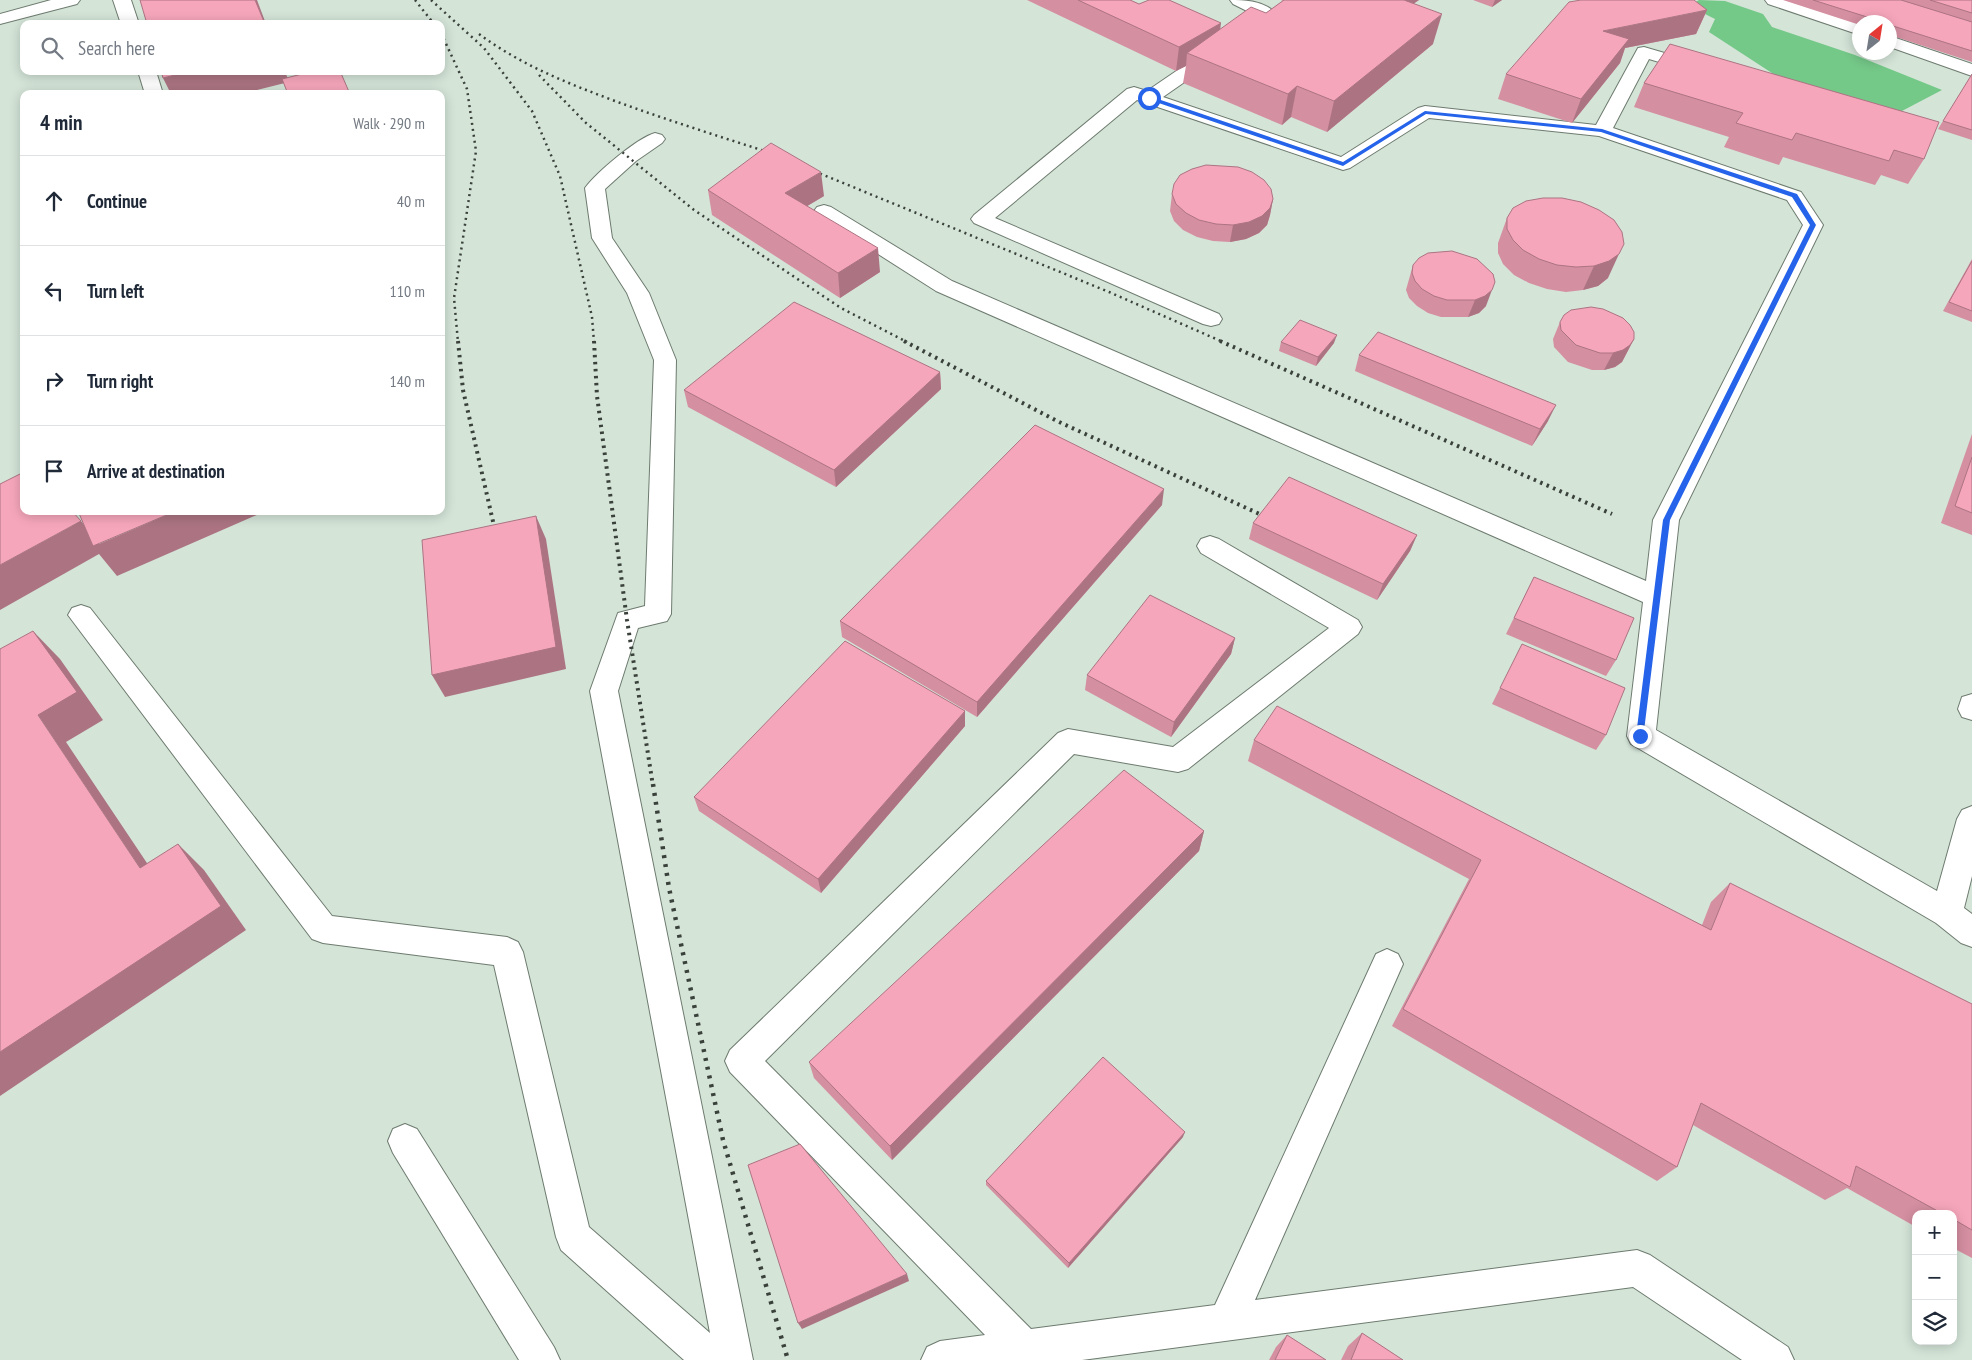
<!DOCTYPE html>
<meta charset="utf-8">
<style>
body{margin:0;font-family:"PT Sans Narrow",sans-serif;background:#f6f6f7;color:#1f2937}
.controls{position:absolute;right:15px;bottom:15px;display:grid;overflow:hidden;border-radius:10px;box-shadow:0 2px 12px #0003}
.controls button{width:45px;height:45px;display:grid;place-items:center;padding:0;border:0;border-bottom:1px solid #e0e1e3;background:#fff;color:#1f2937;font:25px sans-serif}
.compass{position:absolute;left:1852px;top:15px;width:45px;height:45px;border-radius:50%;background:#fff;box-shadow:0 2px 12px #0003;rotate:30deg}
.stop{position:absolute;width:15px;height:15px;margin:-11px;border:4px solid #2563eb;border-radius:50%;background:#fff}
.stop.end{background:#2563eb;border-color:#fff;box-shadow:0 1px 5px #0008}
.list{margin:0;padding:0;list-style:none}
h2{display:flex;justify-content:space-between;align-items:center;height:65px;margin:0;padding:0 20px;font-size:21px}
h2 small{font-size:16px;font-weight:400;color:#747a83}
.list li{display:grid;grid-template-columns:32px 1fr auto;gap:15px;align-items:center;box-sizing:border-box;height:90px;padding:0 20px;border-top:1px solid #e0e1e3}
.list b{display:block;font-size:19px;white-space:nowrap}
.list em{font-size:16px;font-style:normal;color:#747a83}
.icon{flex:none;width:28px;height:28px;fill:none;stroke:currentColor;stroke-width:2;stroke-linecap:round;stroke-linejoin:round}
.map{position:relative;flex:none;width:1972px;height:1360px;overflow:hidden}
.search{position:absolute;background:#fff;box-shadow:0 2px 12px #0003;left:20px;top:20px;width:425px;height:55px;display:flex;align-items:center;gap:12px;box-sizing:border-box;padding:0 18px;border-radius:10px;color:#747a83;font-size:19px}
.panel{position:absolute;background:#fff;box-shadow:0 2px 12px #0003;left:20px;top:90px;width:425px;height:425px;border-radius:10px}
.map>svg:first-child{display:block}
</style>
<div class="map">
<svg width="1972" height="1360" viewBox="0 0 1972 1360">
<rect width="100%" height="100%" fill="#d4e4d7"/>
<path fill="#74c888" d="M1699,0L1725,1L1763,14L1772,27L1855,55L1942,90L1900,112L1775,75L1709,32L1715,19L1689,6Z"/>
<g fill="none" stroke-linecap="round" stroke-linejoin="round">
<g stroke="#6d7b6f" stroke-width="2">
<g id="service">
<path d="M51,0H80L77,4L0,24V14Z"/>
<path d="M113,0H131L139,24H121Z"/>
<path d="M1230,0C1247,0 1267,1 1278,16C1271,26 1257,35 1246,32L1243,28L1257,16L1233,4Z"/>
<path d="M1765,0H1791L1860,24V35L1768,4Z"/>
<path d="M1890,36L1972,64V76L1890,47Z"/>
<path d="M1216,47L1222,48L1225,52L1222,56L1163,97L1341,157L1418,108L1425,106L1596,125L1638,48L1644,47L1702,64L1705,68L1702,72L1696,73L1649,59L1613,128L1801,192L1823,225L1679,520L1656,730L1937,891L1957,819L1962,810L1972,806V876L1964,908L1972,914V947L1961,943L1936,923L1631,744L1627,736L1643,602L936,291L817,215L814,211L817,207L824,205L831,207L952,281L1646,581L1653,520L1803,225L1787,200L1599,136L1429,118L1350,168L1343,170L1137,100L995,218L1219,314L1222,319L1219,324L1211,326L1203,324L974,223L971,219L974,215L1127,89L1134,87L1147,91L1210,48Z"/>
<path d="M138,71H156L163,94H145Z"/>
<path d="M655,133L662,135L665,139L662,143L636,161L605,189L612,238L649,293L676,360L671,614L667,621L638,628L618,691L753,1360H684L561,1250L556,1237L494,965L323,943L312,939L68,615L72,608L81,605L90,608L332,916L507,937L518,942L523,952L589,1227L710,1333L590,691L618,613L645,606L654,360L627,293L592,238L585,188C596,173 637,138 655,133Z"/>
<path d="M1210,536L1219,539L1358,620L1362,627L1358,634L1188,769L1178,772L1074,754L765,1061L1031,1329L1215,1305L1376,954L1387,949L1398,954L1403,964L1255,1300L1637,1250L1650,1255L1788,1347L1794,1360H1742L1633,1287L1082,1360H921L927,1347L940,1341L985,1335L730,1072L725,1061L730,1050L1058,733L1068,729L1173,747L1329,628L1201,553L1197,546L1201,539Z"/>
<path d="M1972,694V720L1962,717L1958,709L1962,697Z"/>
<path d="M405,1124L417,1129L554,1347L560,1360H519L393,1153L388,1141L393,1129Z"/>
</g>
</g>
<use href="#service" fill="#fff" fill-rule="evenodd"/>
<g stroke="#3a413b" stroke-width="2.5" stroke-dasharray="2 4" stroke-linecap="butt">
<path d="M415,0L434,24"/>
<path d="M431,0L484,48L532,111L560,176L592,317L594,342"/>
<path d="M441,33L467,89L476,151L454,298L458,342"/>
<path d="M479,34C521,65 567,83 615,101C667,120 721,137 774,154"/>
<path d="M539,75L586,123L694,210L841,308L907,342"/>
<path d="M809,169L1109,292L1223,342"/>
</g>
<g stroke="#3a413b" stroke-width="4" stroke-dasharray="2.5 4.5" stroke-linecap="butt">
<path d="M458,341L463,390L497,539"/>
<path d="M594,341L597,396L627,620L653,786"/>
<path d="M904,341L1057,421L1266,517"/>
<path d="M1220,341L1612,514"/>
</g>
<path stroke="#3a413b" stroke-width="4.5" stroke-dasharray="3 6" stroke-linecap="butt" d="M653,784L669,888L723,1140L788,1360"/>
</g>
<g fill="#d48fa1">
<path d="M1027,0H1130L1139,4L1220,29L1266,13L1283,1L1281,0H1419L1414,3L1433,44L1327,132L1291,117L1282,125L1183,83L1186,66L1176,71Z"/>
<path d="M1473,0H1502L1492,7Z"/>
<path d="M1783,0H1972V62L1890,35V22H1860V25Z"/>
<path d="M1707,10L1696,34L1625,48L1620,63L1572,123L1498,99L1506,74Z"/>
<path d="M1670,44L1924,159L1908,184L1881,175L1875,185L1783,157L1779,165L1724,147L1729,137L1634,107L1644,83Z"/>
<path d="M1972,74V140L1938,129Z"/>
<path d="M708,190L824,196L807,206L880,272L840,298L712,215Z"/>
<path d="M1172,194L1273,199L1270,215L1267,225L1259,233L1246,239L1230,242L1213,241L1197,237L1183,230L1174,221L1170,211Z"/>
<path d="M1526,201L1608,278L1598,286L1583,290L1566,292L1547,289L1529,283L1514,275L1503,264L1498,253V243L1507,218Z"/>
<path d="M1972,259V322L1943,311Z"/>
<path d="M1413,265L1486,306L1479,313L1468,317H1441L1428,313L1417,306L1409,298L1406,290Z"/>
<path d="M1560,322L1634,339L1622,362L1615,367L1604,370H1592L1568,362L1554,347L1553,339Z"/>
<path d="M1281,342L1334,343L1316,366L1279,351Z"/>
<path d="M1359,355L1548,421L1532,446L1355,371Z"/>
<path d="M940,372L941,389L836,487L688,407L684,390Z"/>
<path d="M1972,434V535L1941,523Z"/>
<path d="M1162,505L977,717L842,637L840,621Z"/>
<path d="M1253,523L1417,535L1410,551L1377,600L1249,539Z"/>
<path d="M1534,577L1616,660L1606,676L1506,634Z"/>
<path d="M1235,638L1231,654L1171,737L1085,690L1087,675Z"/>
<path d="M1522,644L1606,735L1596,750L1492,704Z"/>
<path d="M965,711V726L821,893L699,811L694,797Z"/>
<path d="M1254,740L1702,925L1711,902L1730,883L1972,1004V1258L1953,1248V1214H1916V1227L1847,1188L1825,1200L1693,1125L1677,1167L1657,1181L1392,1026L1469,879L1248,761Z"/>
<path d="M1204,831L1199,851L892,1160L814,1078L809,1062Z"/>
<path d="M1183,1137L1068,1268L986,1185V1181Z"/>
<path d="M1362,1333L1403,1360H1341L1348,1346Z"/>
<path d="M1287,1335L1326,1360H1269L1276,1347Z"/>
</g>
<g fill="#ac7483">
<path d="M255,0H257L266,24H265Z"/>
<path d="M1400,0H1419L1393,18Z"/>
<path d="M1495,0H1502L1492,7Z"/>
<path d="M1707,10L1696,34L1625,48L1620,63L1572,123L1581,99L1603,31Z"/>
<path d="M1442,14L1433,44L1327,132L1334,101Z"/>
<path d="M1221,23L1218,47L1187,53L1186,66L1176,71L1179,47Z"/>
<path d="M191,71H285L289,82L241,94H171L163,78Z"/>
<path d="M1297,86L1291,117L1282,125L1288,94Z"/>
<path d="M821,172L824,196L789,217L785,193Z"/>
<path d="M1273,199L1270,215L1267,225L1259,233L1246,239L1230,242L1233,225Z"/>
<path d="M878,248L880,272L840,298L838,273Z"/>
<path d="M1619,254L1608,278L1598,286L1583,290L1594,266Z"/>
<path d="M1492,290L1486,306L1479,313L1468,317L1475,300Z"/>
<path d="M1337,335L1334,343L1316,366L1318,357Z"/>
<path d="M1634,339L1622,362L1615,367L1604,370L1613,353Z"/>
<path d="M940,372L941,389L836,487L834,470Z"/>
<path d="M1556,405L1548,421L1532,446L1540,429Z"/>
<path d="M1164,489L1162,505L977,717V702Z"/>
<path d="M176,511H266L117,576L99,554L0,610V565L81,521L99,544Z"/>
<path d="M536,516L546,539L566,669L445,697L432,675Z"/>
<path d="M1417,535L1410,551L1377,600L1383,584Z"/>
<path d="M33,631L60,659L103,720L66,742L167,893L140,868L38,715Z"/>
<path d="M1235,638L1231,654L1171,737L1174,722Z"/>
<path d="M965,711V726L821,893L818,879Z"/>
<path d="M1204,831L1199,851L892,1160L890,1146Z"/>
<path d="M178,844L204,870L246,930L0,1096V1052Z"/>
<path d="M1185,1132L1183,1137L1068,1268L1069,1263Z"/>
<path d="M907,1274L909,1281L802,1329L798,1323Z"/>
</g>
<g fill="#f6a6bb" stroke="#ac7483">
<path d="M140,0H255L265,24H147Z"/>
<path d="M1078,0H1130L1139,4L1149,0H1169L1221,23L1179,47Z"/>
<path d="M1284,0H1404L1442,14L1334,101L1297,86L1288,94L1187,53L1251,7L1266,13Z"/>
<path d="M1581,0H1694L1707,10L1603,31L1629,39L1581,99L1506,74L1569,2Z"/>
<path d="M1813,0H1901L1972,22V51L1890,25V22H1883Z"/>
<path d="M1930,0H1972V13Z"/>
<path d="M1670,44L1939,122L1924,159L1894,150L1889,161L1796,133L1792,140L1736,123L1743,113L1644,83Z"/>
<path d="M161,71H191L163,78Z"/>
<path d="M314,71H340L350,94H288L282,79Z"/>
<path d="M1972,74V130L1943,121Z"/>
<path d="M771,143L821,172L785,193L878,248L838,273L708,190Z"/>
<path d="M1206,165L1238,167L1252,172L1264,180L1271,189L1273,199L1270,208L1262,216L1249,222L1233,225L1216,224L1199,220L1186,213L1176,204L1172,194L1174,184L1180,175L1192,169Z"/>
<path d="M1543,198H1562L1581,202L1599,210L1614,220L1622,232L1624,244L1619,254L1609,261L1594,266L1576,267L1557,265L1539,259L1523,250L1513,240L1507,229V218L1513,208L1526,201Z"/>
<path d="M1452,251L1477,259L1493,274L1495,282L1492,290L1485,296L1475,300H1447L1434,296L1422,289L1415,281L1412,273L1413,265L1419,258L1428,253Z"/>
<path d="M1972,261V311L1949,302Z"/>
<path d="M794,302L940,372L834,470L684,390Z"/>
<path d="M1591,307L1603,309L1623,318L1630,325L1634,332V339L1630,345L1623,350L1613,353H1600L1576,345L1561,330L1560,322L1564,315L1571,310Z"/>
<path d="M1300,320L1337,335L1318,357L1281,342Z"/>
<path d="M1378,332L1556,405L1540,429L1359,355Z"/>
<path d="M1035,425L1164,489L977,702L840,621Z"/>
<path d="M1972,457V513L1955,506Z"/>
<path d="M24,472V511H72L81,521L0,565V484Z"/>
<path d="M1289,477L1417,535L1383,584L1253,523Z"/>
<path d="M78,511H176L93,546Z"/>
<path d="M536,516L556,647L432,675L422,540Z"/>
<path d="M1534,577L1634,618L1616,660L1514,618Z"/>
<path d="M1150,595L1235,638L1174,722L1087,675Z"/>
<path d="M33,631L77,692L38,715L140,868L178,844L221,906L0,1052V649Z"/>
<path d="M845,641L965,711L818,879L694,797Z"/>
<path d="M1522,644L1625,688L1606,735L1500,688Z"/>
<path d="M1277,706L1711,930L1730,883L1972,1004V1230L1953,1219V1214H1943L1856,1166L1850,1187L1701,1103L1677,1167L1403,1009L1481,860L1254,740Z"/>
<path d="M1124,770L1204,831L890,1146L809,1062Z"/>
<path d="M1103,1057L1185,1132L1069,1263L986,1181Z"/>
<path d="M800,1144L907,1274L798,1323L748,1165Z"/>
<path d="M1362,1333L1403,1360H1351Z"/>
<path d="M1287,1335L1326,1360H1275Z"/>
</g>
<path fill="#2563eb" d="M1149,96L1343,162L1425,111L1602,129L1797,194L1816,225L1670,520L1643,739H1638L1636,736L1663,520L1810,225L1792,197L1601,132L1426,114L1343,166L1147,99Z"/>
</svg>
<div class="controls">
<button>+</button>
<button>−</button>
<button><svg class="icon" aria-label="layers" viewBox="0 0 24 24"><path d="M12 4l9 5-9 5-9-5zM3 14l9 5 9-5"/></svg></button>
</div>
<svg class="compass" viewBox="-18 -18 36 36"><path d="M0-13l5 13h-10z" fill="#e53935"/><path d="M0 13l5-13h-10z" fill="#747a83"/></svg>
<div class="stop" style="left:1149px;top:98px"></div>
<div class="stop end" style="left:1640px;top:736px"></div>
<div class="search"><svg class="icon" aria-label="search" viewBox="0 0 24 24"><circle cx="10" cy="10" r="6"/><path d="M15 15l6 6"/></svg>Search here</div>
<section class="panel">
<h2>4 min<small>Walk · 290 m</small></h2>
<ul class="list">
<li><svg class="icon" aria-label="ahead" viewBox="0 0 24 24"><path d="M12 20V5M6 11l6-6 6 6"/></svg><div><b>Continue</b></div><em>40 m</em></li>
<li><svg class="icon" aria-label="left" viewBox="0 0 24 24"><path d="M17 20v-9H6M10 6l-5 5 5 5"/></svg><div><b>Turn left</b></div><em>110 m</em></li>
<li><svg class="icon" aria-label="right" viewBox="0 0 24 24"><path d="M7 20v-9h11M14 6l5 5-5 5"/></svg><div><b>Turn right</b></div><em>140 m</em></li>
<li><svg class="icon" aria-label="arrive" viewBox="0 0 24 24"><path d="M6 21V4h12l-3 4 3 4H6"/></svg><div><b>Arrive at destination</b></div></li>
</ul>
</section>
</div>
